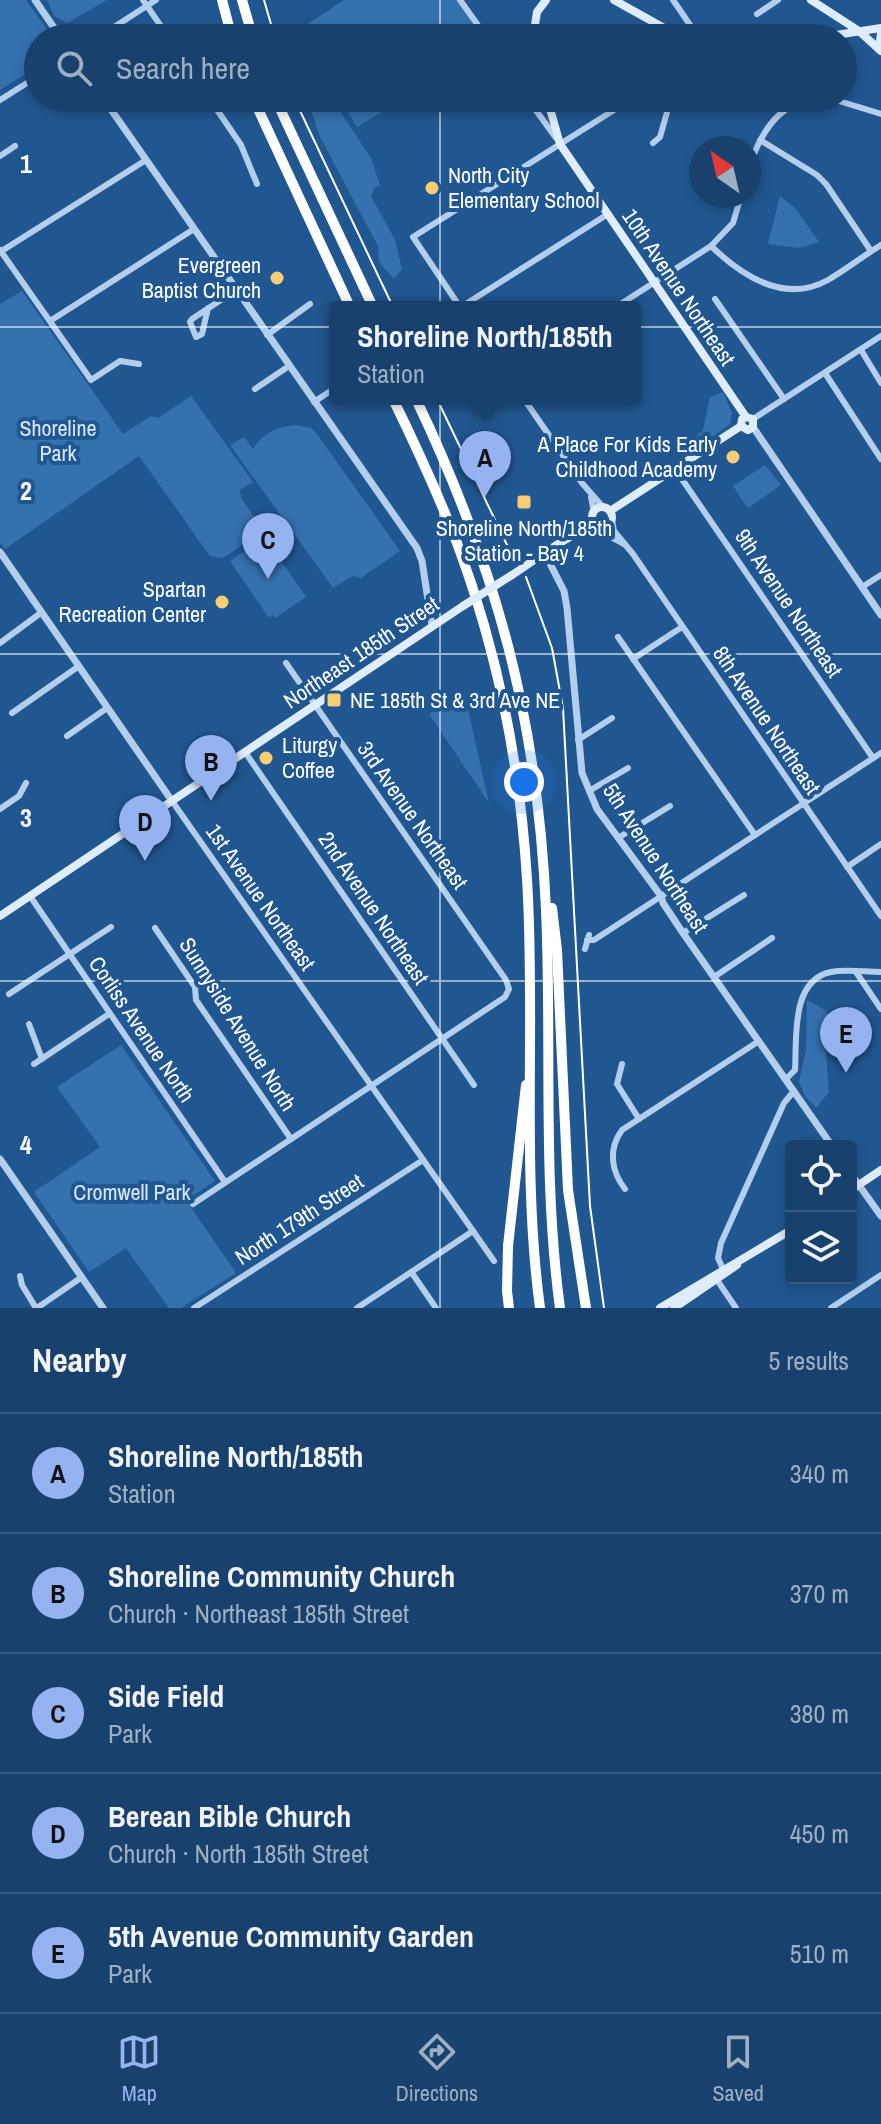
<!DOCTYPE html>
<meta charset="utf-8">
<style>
body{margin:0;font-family:"Archivo Narrow",sans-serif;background:#264c75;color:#f1f3f6}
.controls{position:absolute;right:24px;bottom:24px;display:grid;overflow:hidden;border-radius:8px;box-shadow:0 4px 12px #0003}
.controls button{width:72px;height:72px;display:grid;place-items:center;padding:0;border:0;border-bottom:2px solid #375a80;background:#19416d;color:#f1f3f6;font:40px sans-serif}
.compass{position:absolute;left:689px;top:136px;width:72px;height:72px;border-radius:50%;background:#19416d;box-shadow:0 4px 12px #0003;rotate:326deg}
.you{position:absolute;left:524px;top:782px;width:28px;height:28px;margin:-20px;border:6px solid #fff;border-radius:50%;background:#1a73e8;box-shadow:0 0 0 12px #1a73e833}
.badge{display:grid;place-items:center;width:52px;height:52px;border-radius:50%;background:#95b2f1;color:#111;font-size:26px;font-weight:700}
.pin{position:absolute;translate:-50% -66px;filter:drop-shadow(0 2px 4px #0008)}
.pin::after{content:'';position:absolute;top:42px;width:28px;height:24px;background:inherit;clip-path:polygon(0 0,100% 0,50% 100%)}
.popup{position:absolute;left:329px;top:301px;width:312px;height:104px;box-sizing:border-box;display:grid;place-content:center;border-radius:8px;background:#19416d;filter:drop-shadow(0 2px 6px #0005);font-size:26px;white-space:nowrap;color:#9fafc2}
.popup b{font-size:30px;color:#f1f3f6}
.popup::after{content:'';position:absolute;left:50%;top:100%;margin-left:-16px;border:16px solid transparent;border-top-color:#19416d}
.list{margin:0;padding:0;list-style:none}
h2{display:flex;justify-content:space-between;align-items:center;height:104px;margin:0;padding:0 32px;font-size:34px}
h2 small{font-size:26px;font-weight:400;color:#9fafc2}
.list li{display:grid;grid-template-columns:52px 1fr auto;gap:24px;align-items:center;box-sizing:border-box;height:120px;padding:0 32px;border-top:2px solid #375a80}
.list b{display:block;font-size:30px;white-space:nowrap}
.list p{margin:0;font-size:26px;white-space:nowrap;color:#9fafc2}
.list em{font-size:26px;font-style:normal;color:#9fafc2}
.icon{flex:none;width:44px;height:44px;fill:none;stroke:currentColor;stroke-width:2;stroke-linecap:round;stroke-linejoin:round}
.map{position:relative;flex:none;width:881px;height:1308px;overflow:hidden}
.search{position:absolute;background:#19416d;box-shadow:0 4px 12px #0003;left:24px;right:24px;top:24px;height:88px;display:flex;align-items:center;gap:20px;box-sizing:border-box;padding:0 28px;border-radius:44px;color:#9fafc2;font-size:30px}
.sheet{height:704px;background:#19416d}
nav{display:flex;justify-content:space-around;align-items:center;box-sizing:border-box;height:112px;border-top:2px solid #375a80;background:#19416d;font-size:22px;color:#9fafc2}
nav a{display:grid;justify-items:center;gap:4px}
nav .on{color:#95b2f1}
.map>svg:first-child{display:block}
</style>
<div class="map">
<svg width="881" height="1308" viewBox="0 0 881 1308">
<rect width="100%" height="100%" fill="#215791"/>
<g fill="#3571af">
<path d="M0,0H26L53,38H38V66L0,90Z"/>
<path d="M47,0H107L67,23L54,16Z"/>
<path d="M344,0H457L483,38H286L284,28L299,30Z"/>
<path d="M307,98H331L371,158L380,185L375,187L371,196L395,240L402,269L394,279L379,262L378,246L320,137Z"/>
<path d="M339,98H405L357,127Z"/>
<path d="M780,196L795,208L819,242L799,248L768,244Z"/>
<path d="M22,291L123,434L151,416L158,418L191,396L253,482L240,490L241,498L257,521L259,534L223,558L210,556L139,456L5,549L0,542V304Z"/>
<path d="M723,392L732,413L730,424L697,448L694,439L703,430L710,397Z"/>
<path d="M295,425L311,428L317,434L400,551L361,578L353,576L333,588L230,445L244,437L253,449C264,432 275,428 295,425Z"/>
<path d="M765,465L781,485L748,508L733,486Z"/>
<path d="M257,542L273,549L306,597L275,618L273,615L269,618L230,561Z"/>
<path d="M464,691L489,803L429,714Z"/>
<path d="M807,1000L825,1010L833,1026L846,1027L842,1035L825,1041L829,1092L816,1108L805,1096L799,1082L806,1050Z"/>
<path d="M121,1045L215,1181L186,1200L236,1273L181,1308H169L126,1248L89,1272L34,1192L100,1147L57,1087Z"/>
</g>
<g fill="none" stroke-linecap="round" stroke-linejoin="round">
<g stroke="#b3cfed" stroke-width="6">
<path d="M143,0L169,38"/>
<path d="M460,0L487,38"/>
<path d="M673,0L699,38"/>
<path d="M757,14L778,0"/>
<path d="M97,38L156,0"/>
<path d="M209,98L241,145L257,184"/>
<path d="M527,98L556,138"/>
<path d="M829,98L881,114"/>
<path d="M0,100L38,76"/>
<path d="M760,140L817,175L826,184L871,251"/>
<path d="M653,143L660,137L671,98"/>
<path d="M0,156L15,146"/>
<path d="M749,167C760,135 776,106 812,98"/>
<path d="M711,246C742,276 785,304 828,280C847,269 863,256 881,245"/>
<path d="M0,250L91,380L120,361L139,364"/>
<path d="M0,252L146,160"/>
<path d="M715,299L784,399"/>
<path d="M460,307L413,237L633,98"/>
<path d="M461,307L608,214"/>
<path d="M616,307L711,246L733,223L741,196"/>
<path d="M208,308L202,334L196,337L190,322L192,319L236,290"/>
<path d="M50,321L194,229"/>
<path d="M267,335L310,304"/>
<path d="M861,350L881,383"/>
<path d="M825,373L881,459"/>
<path d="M255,389L289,366"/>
<path d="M524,399L582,483L603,507"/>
<path d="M314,402L335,388"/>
<path d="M753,419L881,336"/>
<path d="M675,469L873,758"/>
<path d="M591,497L594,513"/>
<path d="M612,520L614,531L633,554L881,916"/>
<path d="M601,526L613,538L624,544"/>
<path d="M862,587L881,575"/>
<path d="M618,637L755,835"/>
<path d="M0,643L42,612"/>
<path d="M633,659L682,627"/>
<path d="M12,713L79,666"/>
<path d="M67,736L107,708"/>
<path d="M578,740L612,718"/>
<path d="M245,752L474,1085"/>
<path d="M589,791L628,768"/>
<path d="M172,801L494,1261"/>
<path d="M0,809L19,796L26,783"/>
<path d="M618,838L670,806"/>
<path d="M847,867L881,844"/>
<path d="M30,896L225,1182"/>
<path d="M155,928L195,987L196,1000L291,1139"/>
<path d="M683,933L744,895"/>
<path d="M587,940H594L881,753"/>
<path d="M585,949L589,935"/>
<path d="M856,972L881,1009"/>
<path d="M714,977L772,938"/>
<path d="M9,994L111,927"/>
<path d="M29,1024L42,1059"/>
<path d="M34,1064L109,1014"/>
<path d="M622,1064L617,1084L639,1119"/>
<path d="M786,1079L795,1070C797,1040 790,980 831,972C846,969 865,972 881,972"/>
<path d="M625,1189C611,1171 608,1149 622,1130L759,1041"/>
<path d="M193,1204L505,997L509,989L506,980L286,663"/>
<path d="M723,1269L718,1258L721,1243L784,1103L794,1091"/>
<path d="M412,1273L436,1308"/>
<path d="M20,1276L22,1285L36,1308"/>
<path d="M717,1280L736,1308"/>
<path d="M37,1308L82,1277"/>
<path d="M194,1308L423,1160"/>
<path d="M357,1308L473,1231"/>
<path d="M831,1308L881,1275"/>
</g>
<g stroke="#b3cfed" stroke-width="7">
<path d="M35,0L61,38"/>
<path d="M103,98L417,548L422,561L432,626"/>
<path d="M753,427L881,615"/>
<path d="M0,552L172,801"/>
<path d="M545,554L564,591L567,608L582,773L597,809L661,896L663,903L683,933L832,1146"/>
<path d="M0,1159L103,1308"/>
<path d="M851,1174L881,1216"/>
</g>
<g stroke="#dfecfa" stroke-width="8">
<path d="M614,0L682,38"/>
<path d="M811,0L859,31L881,51"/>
<path d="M533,38L537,12L546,0"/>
<path d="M817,38L881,28"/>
<path d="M879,49L881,33"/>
<path d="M547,98L560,144L746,417"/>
<path d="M741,426L748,430L753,427V419L746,417"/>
<circle cx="602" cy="517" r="10"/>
<path d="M610,511L741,426L742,419L746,417"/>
<path d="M512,575C532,562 577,528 598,525"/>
<path d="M0,916L463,606"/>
<path d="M851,1190L881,1170"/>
<path d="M660,1308L791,1230"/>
<path d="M674,1308L737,1265"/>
</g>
<g stroke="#fff" stroke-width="10">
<path d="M222,0L232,38"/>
<path d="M242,0L253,38"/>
<path d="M253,98L350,307"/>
<path d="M275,98L373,307"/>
<path d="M393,399C416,446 438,494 457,543C497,650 520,765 527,879C536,1022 521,1166 540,1308"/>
<path d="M416,399C497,569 538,721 546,910C552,1042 542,1176 560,1308"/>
<path d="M552,908L557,950L568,1190L586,1308"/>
<path d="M509,1308L507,1291L508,1246L526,1085"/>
</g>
<g stroke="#fff" stroke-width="2">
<path d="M264,0L275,38"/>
<path d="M294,98L393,307"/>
<path d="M437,399L508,547"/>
<path d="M526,577L552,648L563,708L590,1206L604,1308"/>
</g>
<path stroke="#dfecfa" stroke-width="8" d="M463,606L512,575"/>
</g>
<path fill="none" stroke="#fff" stroke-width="2" stroke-opacity="0.55" d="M440,0V38M440,98V1308M0,327H881M0,654H881M0,981H881"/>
<g fill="#f9cd74" stroke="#215791" stroke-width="3">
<circle cx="432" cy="188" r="8"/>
<circle cx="277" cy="278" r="8"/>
<circle cx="733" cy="457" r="8"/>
<rect x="516" y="494" width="16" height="16" rx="4"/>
<circle cx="222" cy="602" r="8"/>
<rect x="326" y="692" width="16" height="16" rx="4"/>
<circle cx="266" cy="758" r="8"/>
</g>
<g text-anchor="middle" stroke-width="8" stroke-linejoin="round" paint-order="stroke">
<g font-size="22" fill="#fff" stroke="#215791" text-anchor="start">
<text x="448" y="183">North City<tspan x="448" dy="25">Elementary School</tspan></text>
<text x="261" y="273" text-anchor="end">Evergreen<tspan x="261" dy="25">Baptist Church</tspan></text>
<text x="717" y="452" text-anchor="end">A Place For Kids Early<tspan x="717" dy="25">Childhood Academy</tspan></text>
<text x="524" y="536" text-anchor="middle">Shoreline North/185th<tspan x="524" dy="25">Station - Bay 4</tspan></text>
<text x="206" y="597" text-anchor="end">Spartan<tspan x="206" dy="25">Recreation Center</tspan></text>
<text x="350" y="708">NE 185th St &amp; 3rd Ave NE</text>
<text x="282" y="753">Liturgy<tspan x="282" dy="25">Coffee</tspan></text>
</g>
<g font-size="22" fill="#fff" stroke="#215791">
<text transform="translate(679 287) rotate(56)" y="8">10th Avenue Northeast</text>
<text transform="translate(789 603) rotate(56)" y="8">9th Avenue Northeast</text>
<text transform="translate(361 652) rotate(-34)" y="8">Northeast 185th Street</text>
<text transform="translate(767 720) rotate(56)" y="8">8th Avenue Northeast</text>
<text transform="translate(413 815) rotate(55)" y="8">3rd Avenue Northeast</text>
<text transform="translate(656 858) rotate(57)" y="8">5th Avenue Northeast</text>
<text transform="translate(261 897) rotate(55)" y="8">1st Avenue Northeast</text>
<text transform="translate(374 908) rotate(56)" y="8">2nd Avenue Northeast</text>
<text transform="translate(238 1024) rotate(58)" y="8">Sunnyside Avenue North</text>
<text transform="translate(142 1029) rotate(56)" y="8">Corliss Avenue North</text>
<text transform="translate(299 1219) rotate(-33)" y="8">North 179th Street</text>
</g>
<g font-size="22" fill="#d8e9f9" stroke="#215791">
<text x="58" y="436">Shoreline<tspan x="58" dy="25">Park</tspan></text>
<text x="132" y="1200">Cromwell Park</text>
</g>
</g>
<g font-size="26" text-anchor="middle" font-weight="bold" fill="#fff" stroke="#215791" stroke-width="8" stroke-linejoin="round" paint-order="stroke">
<text x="26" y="173">1</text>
<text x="26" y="500">2</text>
<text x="26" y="827">3</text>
<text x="26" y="1154">4</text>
</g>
</svg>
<div class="controls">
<button><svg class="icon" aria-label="locate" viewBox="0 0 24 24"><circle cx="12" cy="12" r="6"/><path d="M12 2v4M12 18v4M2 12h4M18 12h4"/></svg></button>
<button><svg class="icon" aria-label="layers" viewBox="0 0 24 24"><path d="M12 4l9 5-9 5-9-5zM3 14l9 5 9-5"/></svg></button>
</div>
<svg class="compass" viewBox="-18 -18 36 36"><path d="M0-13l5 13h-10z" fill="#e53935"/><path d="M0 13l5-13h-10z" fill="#9fafc2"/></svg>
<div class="you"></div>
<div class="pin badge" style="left:485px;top:497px">A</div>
<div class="popup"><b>Shoreline North/185th</b>Station</div>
<div class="pin badge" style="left:211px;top:801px">B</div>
<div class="pin badge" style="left:268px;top:579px">C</div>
<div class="pin badge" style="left:145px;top:861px">D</div>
<div class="pin badge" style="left:846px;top:1073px">E</div>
<div class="search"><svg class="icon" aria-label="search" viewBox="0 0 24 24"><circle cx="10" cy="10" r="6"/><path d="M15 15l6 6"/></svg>Search here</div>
</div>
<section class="sheet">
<h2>Nearby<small>5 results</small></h2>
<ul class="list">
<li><span class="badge">A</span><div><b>Shoreline North/185th</b><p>Station</p></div><em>340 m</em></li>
<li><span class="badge">B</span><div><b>Shoreline Community Church</b><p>Church · Northeast 185th Street</p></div><em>370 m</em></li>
<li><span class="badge">C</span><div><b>Side Field</b><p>Park</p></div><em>380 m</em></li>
<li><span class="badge">D</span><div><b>Berean Bible Church</b><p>Church · North 185th Street</p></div><em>450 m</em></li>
<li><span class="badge">E</span><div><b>5th Avenue Community Garden</b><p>Park</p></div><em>510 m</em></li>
</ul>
</section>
<nav>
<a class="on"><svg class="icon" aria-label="map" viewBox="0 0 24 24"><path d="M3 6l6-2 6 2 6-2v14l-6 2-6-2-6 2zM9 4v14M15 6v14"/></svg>Map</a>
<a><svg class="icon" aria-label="directions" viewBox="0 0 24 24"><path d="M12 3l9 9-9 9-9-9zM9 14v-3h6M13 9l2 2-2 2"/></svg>Directions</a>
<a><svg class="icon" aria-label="saved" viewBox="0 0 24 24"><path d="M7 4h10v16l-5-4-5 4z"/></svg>Saved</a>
</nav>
